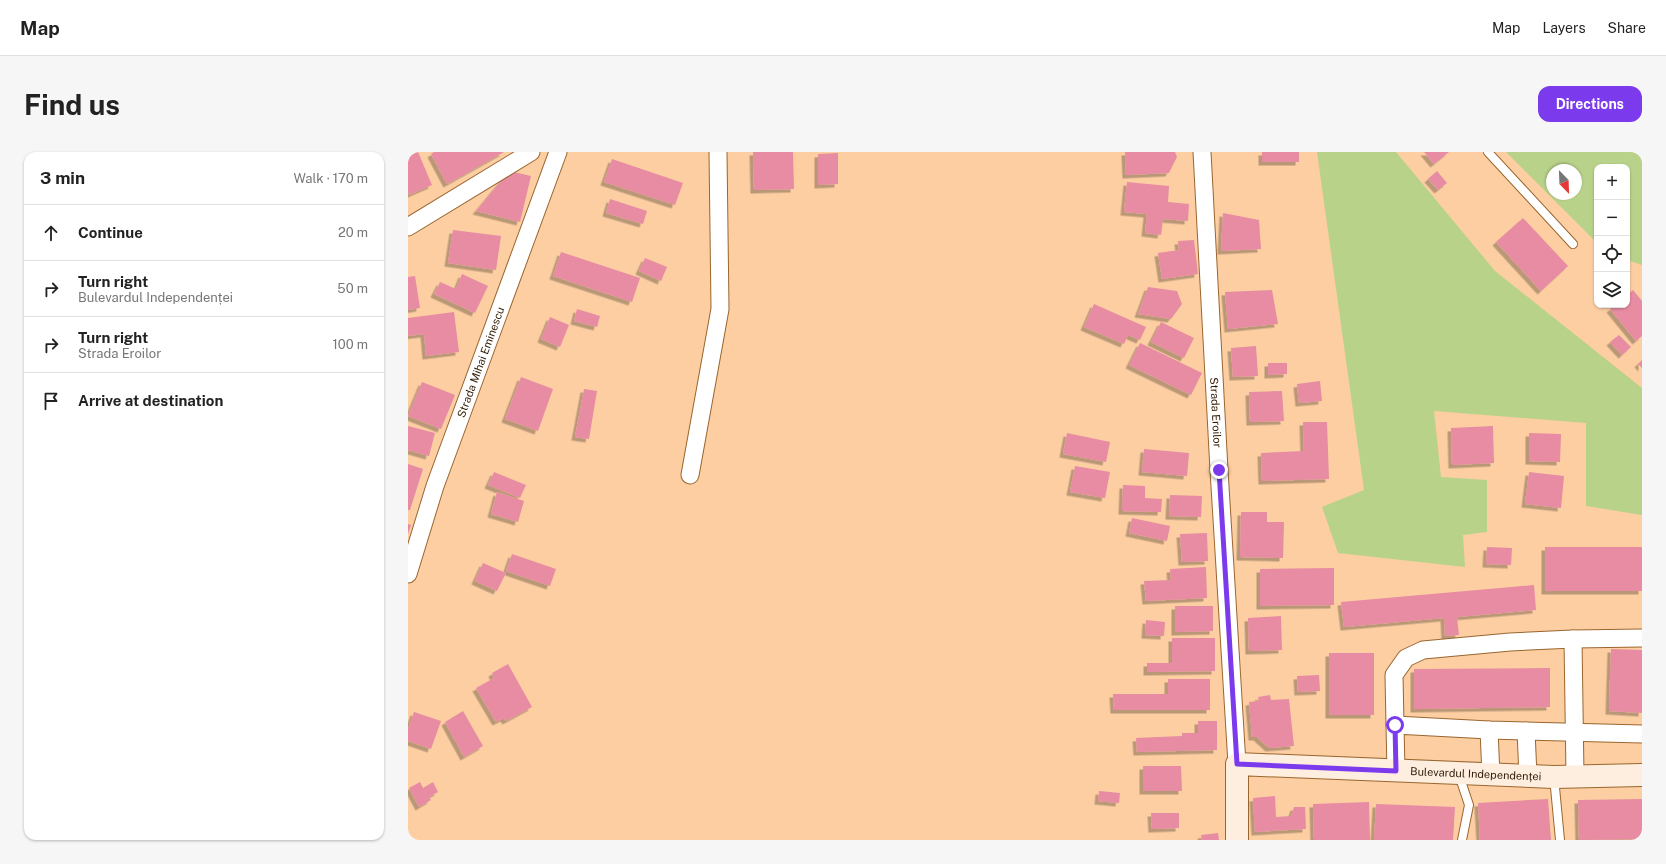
<!DOCTYPE html>
<meta charset="utf-8">
<style>
body{margin:0;font-family:"Public Sans",sans-serif;background:#f6f6f6;color:#222}
.controls{position:absolute;right:12px;top:12px;display:grid;overflow:hidden;border-radius:8px;box-shadow:0 1px 3px #0004}
.controls button{width:36px;height:36px;display:grid;place-items:center;padding:0;border:0;border-bottom:1px solid #e0e0e0;background:#fff;color:#222;font:20px sans-serif}
.compass{position:absolute;left:1138px;top:12px;width:36px;height:36px;border-radius:50%;background:#fff;box-shadow:0 1px 3px #0004;rotate:157deg}
.stop{position:absolute;width:12px;height:12px;margin:-9px;border:3px solid #7c3aed;border-radius:50%;background:#fff}
.stop.end{background:#7c3aed;border-color:#fff;box-shadow:0 1px 4px #0008}
.list{margin:0;padding:0;list-style:none}
h2{display:flex;justify-content:space-between;align-items:center;height:52px;margin:0;padding:0 16px;font-size:17px}
h2 small{font-size:13px;font-weight:400;color:#767676}
.list li{display:grid;grid-template-columns:26px 1fr auto;gap:12px;align-items:center;box-sizing:border-box;height:56px;padding:0 16px;border-top:1px solid #e0e0e0}
.list b{display:block;font-size:15px;white-space:nowrap}
.list p{margin:0;font-size:13px;white-space:nowrap;color:#767676}
.list em{font-size:13px;font-style:normal;color:#767676}
.icon{flex:none;width:22px;height:22px;fill:none;stroke:currentColor;stroke-width:2;stroke-linecap:round;stroke-linejoin:round}
.map{position:relative;flex:none;width:1234px;height:688px;overflow:hidden;border-radius:12px}
header{display:flex;align-items:center;gap:24px;box-sizing:border-box;height:56px;padding:0 20px;background:#fff;border-bottom:1px solid #e0e0e0}
header strong{font-size:19px}
nav{display:flex;gap:22px;margin-inline-start:auto;font-size:14px}
.intro{display:flex;align-items:center;justify-content:space-between;box-sizing:border-box;height:96px;padding:0 24px}
h1{margin:0;font-size:28px}
.button{padding:10px 18px;border-radius:12px;background:#7c3aed;color:#fff;font-size:14px;font-weight:700}
main{display:flex;gap:24px;padding:0 24px}
aside{flex:1;background:#fff;border-radius:12px;box-shadow:0 1px 3px #0004}
.map>svg:first-child{display:block}
</style>
<header>
<strong>Map</strong>
<nav><a>Map</a><a>Layers</a><a>Share</a></nav>
</header>
<div class="intro"><h1>Find us</h1><a class="button">Directions</a></div>
<main>
<aside>
<h2>3 min<small>Walk · 170 m</small></h2>
<ul class="list">
<li><svg class="icon" aria-label="ahead" viewBox="0 0 24 24"><path d="M12 20V5M6 11l6-6 6 6"/></svg><div><b>Continue</b></div><em>20 m</em></li>
<li><svg class="icon" aria-label="right" viewBox="0 0 24 24"><path d="M7 20v-9h11M14 6l5 5-5 5"/></svg><div><b>Turn right</b><p>Bulevardul Independenței</p></div><em>50 m</em></li>
<li><svg class="icon" aria-label="right" viewBox="0 0 24 24"><path d="M7 20v-9h11M14 6l5 5-5 5"/></svg><div><b>Turn right</b><p>Strada Eroilor</p></div><em>100 m</em></li>
<li><svg class="icon" aria-label="arrive" viewBox="0 0 24 24"><path d="M6 21V4h12l-3 4 3 4H6"/></svg><div><b>Arrive at destination</b></div></li>
</ul>
</aside>
<div class="map">
<svg width="1234" height="688" viewBox="0 0 1234 688">
<defs>
<filter id="shadow"><feDropShadow dx="-3.5" dy="3.5" stdDeviation="0" flood-color="#0004"/></filter>
</defs>
<rect width="100%" height="100%" fill="#fccea2"/>
<g fill="#b8d28a" fill-rule="evenodd">
<path d="M909,0H988L1087,119L1234,236V363L1178,354V271L1026,259L1033,325L1079,328V380L1055,383L1057,415L930,401L914,355L956,338Z"/>
<path d="M1098,0H1234V113L1219,108V15H1189V91ZM1144,18H1168V42H1144Z"/>
</g>
<g fill="#e78ca2" filter="url(#shadow)">
<path d="M0,0H10L24,33L1,43L0,39Z"/>
<path d="M26,0H96L39,32L23,2Z"/>
<path d="M345,0H385L386,37L346,38Z"/>
<path d="M717,0H767L769,5L761,21L718,23Z"/>
<rect x="854" y="0" width="37" height="10"/>
<path d="M1016,0H1041L1026,12Z"/>
<path d="M430,1V32L410,33V2Z"/>
<path d="M204,7L275,31L267,53L196,30Z"/>
<path d="M101,19L123,24L112,70L68,59Z"/>
<path d="M1029,19L1039,31L1030,38L1020,27Z"/>
<path d="M719,30L761,34L760,50L781,52L780,69L755,67L753,83L737,81L739,62L716,60Z"/>
<path d="M202,47L239,59L235,72L198,61Z"/>
<path d="M815,61L851,68L853,97L813,99Z"/>
<path d="M1115,66L1160,114L1133,139L1088,90Z"/>
<path d="M45,78L93,84L88,118L40,111Z"/>
<path d="M786,88L790,122L754,127L750,101L771,98L770,89Z"/>
<path d="M153,100L232,126L224,150L145,124Z"/>
<path d="M237,106L259,115L253,129L231,119Z"/>
<path d="M54,122L80,134L67,161L26,142L32,130L48,137Z"/>
<path d="M7,124L12,156L0,158V125Z"/>
<path d="M740,135L769,139L774,152L763,167L730,162Z"/>
<path d="M864,138L870,172L820,177L817,140Z"/>
<path d="M1225,138L1234,149V184L1228,189L1202,157L1208,153H1219V143Z"/>
<path d="M686,152L738,175L732,188L720,183L716,192L676,175Z"/>
<path d="M169,157L192,164L189,175L166,169Z"/>
<path d="M46,160L51,200L18,204L16,182L0,184V166Z"/>
<path d="M142,165L161,173L152,195L133,187Z"/>
<path d="M753,170L786,186L776,206L743,190Z"/>
<path d="M1211,183L1223,195L1214,203L1202,190Z"/>
<path d="M732,191L794,221L783,243L721,213Z"/>
<path d="M848,194L850,224L825,225L823,196Z"/>
<path d="M1234,208V216L1230,212Z"/>
<path d="M860,211H879V222L860,223Z"/>
<path d="M113,225L145,237L130,279L97,267Z"/>
<path d="M912,229L914,249L891,251L889,232Z"/>
<path d="M14,230L47,243L33,277L0,264Z"/>
<path d="M176,237L189,239L181,287L167,285Z"/>
<path d="M874,239L876,269L842,270L841,240Z"/>
<path d="M895,270H919L921,327L854,329L853,301L896,299Z"/>
<path d="M0,274L27,281L21,304L0,298Z"/>
<path d="M1085,274L1086,311L1044,313L1043,276Z"/>
<path d="M659,281L702,290L698,310L655,302Z"/>
<path d="M1121,281L1153,282L1152,310L1121,309Z"/>
<path d="M736,297L781,301L779,324L734,320Z"/>
<path d="M0,312L15,317L2,358H0Z"/>
<path d="M667,314L702,320L697,346L662,340Z"/>
<path d="M86,320L118,333L112,346L80,333Z"/>
<path d="M1121,320L1156,324L1153,356L1117,352Z"/>
<path d="M715,333L737,334V346L754,347L753,360L714,359Z"/>
<path d="M89,340L116,349L110,370L83,362Z"/>
<path d="M762,343L794,344L793,365L761,364Z"/>
<path d="M833,360H859V370H876L875,406L832,405Z"/>
<path d="M724,366L762,374L759,389L721,381Z"/>
<path d="M0,372L3,373L0,382Z"/>
<path d="M799,381L800,409L774,410L772,382Z"/>
<path d="M1079,395L1104,396L1103,413L1078,412Z"/>
<rect x="1137" y="395" width="97" height="44"/>
<path d="M104,402L148,417L142,434L98,419Z"/>
<path d="M75,411L98,421L89,439L67,429Z"/>
<path d="M798,415L799,446L738,449L736,429L763,428L762,417Z"/>
<path d="M926,416V453L852,454V417Z"/>
<path d="M1126,433L1128,458L1049,465L1051,483L1037,484L1036,466L936,475L933,450Z"/>
<path d="M767,454H805V479L767,480Z"/>
<path d="M873,464L874,498L841,499L840,466Z"/>
<path d="M738,468L757,470L756,484L737,483Z"/>
<path d="M764,486H807V519L739,520V511H764Z"/>
<path d="M1203,497L1234,498V561L1201,559Z"/>
<rect x="921" y="501" width="45" height="62"/>
<path d="M100,512L124,555L98,569L96,566L88,570L68,536L86,526L84,521Z"/>
<path d="M1142,516V555L1006,557V517Z"/>
<path d="M911,523L912,539L890,540L889,524Z"/>
<path d="M760,527H802V558H706L705,542H760Z"/>
<path d="M862,543L863,548L881,547L886,594L861,596L849,585H844L841,550L851,549L850,545Z"/>
<path d="M55,559L75,594L56,605L37,570Z"/>
<path d="M6,560L33,569L23,597L0,589V577Z"/>
<path d="M790,569H809V598L729,600L728,586L774,584V581H790Z"/>
<path d="M735,614H773L774,639H735Z"/>
<path d="M12,630L15,636L25,630L30,640L21,645L23,648L11,655L1,636Z"/>
<path d="M691,639L712,641L711,651L690,649Z"/>
<path d="M867,644L868,665L883,664L886,655H897L898,677L847,680L845,646Z"/>
<path d="M1140,647L1143,688H1072L1070,651Z"/>
<path d="M1234,647V687L1171,688L1170,648Z"/>
<path d="M961,650L962,688H906L905,652Z"/>
<path d="M968,652L1047,655L1045,688H966Z"/>
<path d="M743,661H771V676L744,677Z"/>
<path d="M810,681L811,688H794L793,683Z"/>
</g>
<g fill="none" stroke-linecap="round" stroke-linejoin="round">
<g stroke="#9a662f" stroke-width="10">
<g id="lane">
<path d="M1080,0L1165,92"/>
<path d="M1051,623L1061,653L1054,688"/>
<path d="M1146,625L1152,688"/>
</g>
</g>
<g stroke="#9a662f" stroke-width="19">
<g id="street">
<path id="s1" d="M794,0L811,318L829,612"/>
<path d="M0,75L123,0"/>
<path d="M282,323L312,157L310,0"/>
<path id="s2" d="M0,422L27,334L150,0"/>
<path d="M1165,487L1167,624"/>
<path d="M987,573L986,523L998,506L1015,498L1102,490L1165,487L1234,486"/>
<path d="M1081,578L1083,623"/>
<path d="M1118,579L1120,624"/>
<path d="M988,619L987,573L1081,578L1234,582"/>
</g>
</g>
<g stroke="#9a662f" stroke-width="24">
<g id="secondary">
<path id="s3" d="M829,688V612L1146,625L1234,623"/>
</g>
</g>
<use href="#lane" stroke="#fff" stroke-width="8"/>
<use href="#street" stroke="#fff" stroke-width="17"/>
<use href="#secondary" stroke="#feeee0" stroke-width="22"/>
</g>
<g fill="none" stroke-linecap="round" stroke-linejoin="round">
<path stroke="#7c3aed" stroke-width="5" d="M811,318L829,612L988,619L987,573"/>
</g>
<g text-anchor="middle" stroke-width="4" stroke-linejoin="round" paint-order="stroke">
<g font-size="11" fill="#301b04" stroke="#f8e0ca">
<text dy="4" stroke="none"><textPath href="#s2" startOffset="224">Strada Mihai Eminescu</textPath></text>
<text dy="4" stroke="none"><textPath href="#s1" startOffset="261">Strada Eroilor</textPath></text>
<text dy="4" stroke="none"><textPath href="#s3" startOffset="315">Bulevardul Independenței</textPath></text>
</g>
</g>
</svg>
<div class="controls">
<button>+</button>
<button>−</button>
<button><svg class="icon" aria-label="locate" viewBox="0 0 24 24"><circle cx="12" cy="12" r="6"/><path d="M12 2v4M12 18v4M2 12h4M18 12h4"/></svg></button>
<button><svg class="icon" aria-label="layers" viewBox="0 0 24 24"><path d="M12 4l9 5-9 5-9-5zM3 14l9 5 9-5"/></svg></button>
</div>
<svg class="compass" viewBox="-18 -18 36 36"><path d="M0-13l5 13h-10z" fill="#e53935"/><path d="M0 13l5-13h-10z" fill="#767676"/></svg>
<div class="stop" style="left:987px;top:573px"></div>
<div class="stop end" style="left:811px;top:318px"></div>
</div>
</main>
